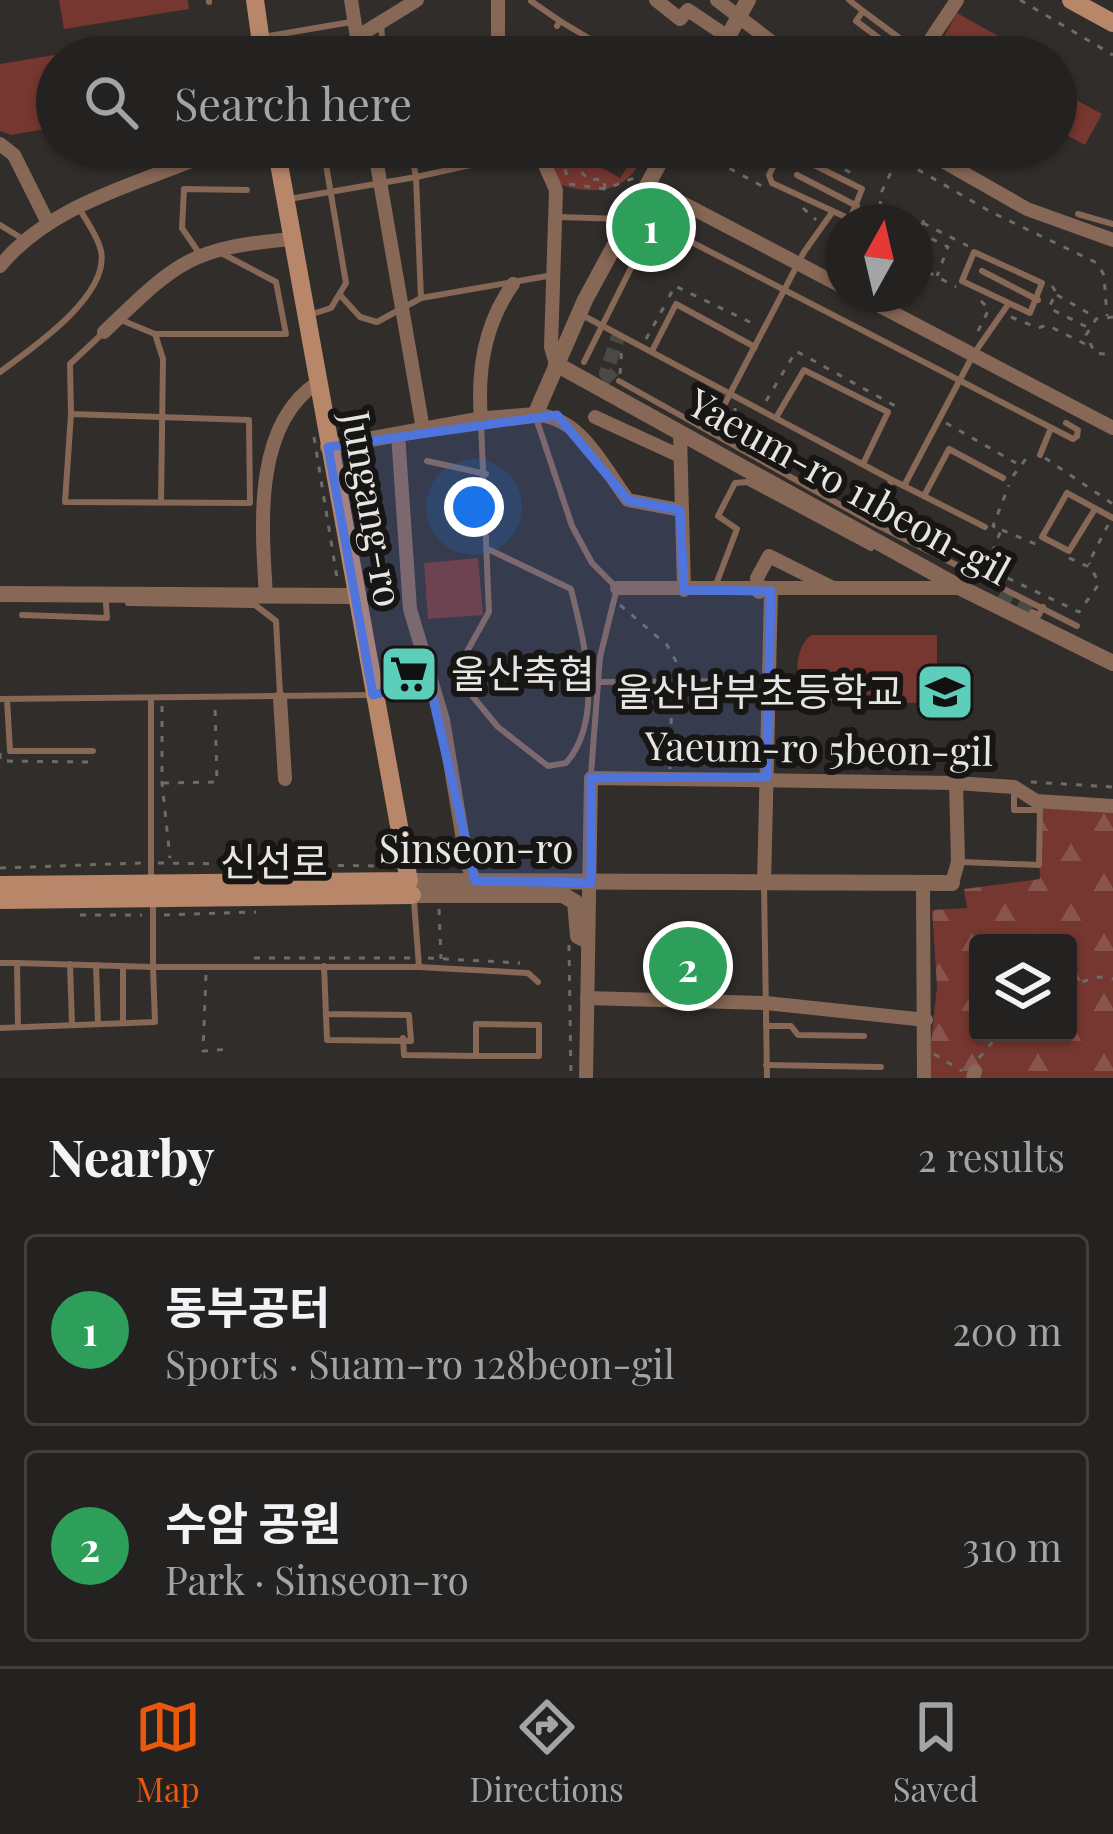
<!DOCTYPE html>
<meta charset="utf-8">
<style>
body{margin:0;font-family:"Playfair Display","Noto Sans KR",serif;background:#302f2d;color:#f1f3f6}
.controls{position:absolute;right:36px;bottom:36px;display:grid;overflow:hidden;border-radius:12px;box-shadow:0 3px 9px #0004}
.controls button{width:108px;height:108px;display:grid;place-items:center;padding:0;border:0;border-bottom:3px solid #413f3e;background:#242220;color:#f1f3f6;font:60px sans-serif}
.compass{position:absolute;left:825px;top:204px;width:108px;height:108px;border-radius:50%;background:#242220;box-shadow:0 3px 9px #0004;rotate:8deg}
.you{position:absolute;left:474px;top:507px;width:42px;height:42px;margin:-30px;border:9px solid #fff;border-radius:50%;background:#1a73e8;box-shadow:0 0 0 18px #1a73e833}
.badge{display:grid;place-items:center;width:78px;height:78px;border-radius:50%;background:#ea580c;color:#fff;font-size:39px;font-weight:700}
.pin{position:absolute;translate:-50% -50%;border:6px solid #fff;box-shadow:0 3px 12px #0006}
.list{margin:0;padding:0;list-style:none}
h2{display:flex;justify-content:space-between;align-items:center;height:156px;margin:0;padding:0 48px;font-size:51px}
h2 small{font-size:39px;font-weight:400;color:#a3a4a5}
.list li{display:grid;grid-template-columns:78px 1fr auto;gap:36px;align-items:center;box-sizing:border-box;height:192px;margin:0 24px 24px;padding:0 24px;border:3px solid #413f3e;border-radius:12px}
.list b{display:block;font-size:45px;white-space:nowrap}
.list p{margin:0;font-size:39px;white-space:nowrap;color:#a3a4a5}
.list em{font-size:39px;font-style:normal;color:#a3a4a5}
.icon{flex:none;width:66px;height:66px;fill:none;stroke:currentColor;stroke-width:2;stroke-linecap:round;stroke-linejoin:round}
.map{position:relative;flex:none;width:1113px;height:1078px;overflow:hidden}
.search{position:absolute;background:#242220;box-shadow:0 3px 9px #0004;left:36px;right:36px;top:36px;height:132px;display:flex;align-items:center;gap:30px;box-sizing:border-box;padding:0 42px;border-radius:66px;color:#a3a4a5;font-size:45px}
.sheet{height:588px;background:#242220}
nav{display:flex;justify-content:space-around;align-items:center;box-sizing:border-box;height:168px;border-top:3px solid #413f3e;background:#242220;font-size:33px;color:#a3a4a5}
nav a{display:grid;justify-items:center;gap:6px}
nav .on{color:#ea580c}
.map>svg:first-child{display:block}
</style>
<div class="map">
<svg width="1113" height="1078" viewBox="0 0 1113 1078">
<defs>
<pattern id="forest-firs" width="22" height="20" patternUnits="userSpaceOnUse" patternTransform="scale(3)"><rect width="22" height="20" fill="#75372f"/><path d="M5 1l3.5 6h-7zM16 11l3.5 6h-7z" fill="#89544d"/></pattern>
</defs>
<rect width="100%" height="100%" fill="#302d2a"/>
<path fill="url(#forest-firs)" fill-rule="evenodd" d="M1036,801L1113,806V1078H927L937,987L932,910L967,908L964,889L1040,879ZM978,943H1068V1033H978Z"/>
<g fill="#75372f">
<path d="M59,0H188L189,9L64,29Z"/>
<path d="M957,13L1016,46L1010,57H962L939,45Z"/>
<path d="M78,51L79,57H57V127L11,135L0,131V64Z"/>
<path d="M1056,89L1102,114L1085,145L1056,129Z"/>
<path d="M541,147H565L620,178L635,157L641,160C625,193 594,195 561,185Z"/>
<path d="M478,558L483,615L428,619L424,563Z"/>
<path d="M811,635H937V703L811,702L800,695C796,674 794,649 811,635Z"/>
<path d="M662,945H713L715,997L662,994Z"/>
</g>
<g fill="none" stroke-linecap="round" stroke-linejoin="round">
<g stroke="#4b4946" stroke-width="14" stroke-dasharray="14 7" stroke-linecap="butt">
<path d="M613,380L606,373L619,334"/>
<path d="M999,595L1032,612"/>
</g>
<g stroke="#6e6c69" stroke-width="3" stroke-dasharray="6 9" stroke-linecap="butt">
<path d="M1020,0L1113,55"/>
<path d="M748,40L743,49L750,57"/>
<path d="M513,49L529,43L537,47"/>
<path d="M690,147L762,186"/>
<path d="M806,147L851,173"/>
<path d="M879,147L991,212L1097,263L1104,275L1107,316"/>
<path d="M726,167L736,147"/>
<path d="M605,189L570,184L561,158L567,157L589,180L604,179L605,189L634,178"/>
<path d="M803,208L816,220"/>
<path d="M879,222L881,193L896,162"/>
<path d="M923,223L968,246"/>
<path d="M918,232L948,247L937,276"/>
<path d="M915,239L924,220"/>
<path d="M915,265L956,287"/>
<path d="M1052,286L1056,292L1049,308L1089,328"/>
<path d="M1057,295L1095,317"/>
<path d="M669,297L675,286L758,326"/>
<path d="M1011,317L1038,328L1047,325L1089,346"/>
<path d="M1113,317L1096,319L1086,335L1095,353L1113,355"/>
<path d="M978,331L989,309L980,300"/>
<path d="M646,339L665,305"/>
<path d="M620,374L622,344"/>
<path d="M766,401L796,351L897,407"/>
<path d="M735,408L737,438"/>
<path d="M946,423L1016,463"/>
<path d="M725,431L733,412"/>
<path d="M314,437L338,584"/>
<path d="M1045,458L1113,504"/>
<path d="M1013,476L1031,452"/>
<path d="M1002,530L1038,545"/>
<path d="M940,546L1079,612L1099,584L1089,563"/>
<path d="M1069,558L1087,566L1108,525"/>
<path d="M987,566L1001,530L993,526L1009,485"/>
<path d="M620,605L667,645L682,672"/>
<path d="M162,706V783L170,858"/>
<path d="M0,753V761L91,762"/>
<path d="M670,769L672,689"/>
<path d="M1031,782L1113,787"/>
<path d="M163,783L217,782L215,707"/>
<path d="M158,863L382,866"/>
<path d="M0,868L142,863"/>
<path d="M439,909L441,959"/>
<path d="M80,915H142"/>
<path d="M164,915L256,912"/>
<path d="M569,945L571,1078"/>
<path d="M254,958H412"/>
<path d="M428,958L520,963"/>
<path d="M687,974L684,967L700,951"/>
<path d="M206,975L203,1051L232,1049"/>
<path d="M1068,986L1098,977L1113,979"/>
<path d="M688,987L687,974H692"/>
<path d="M934,1054L962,1071"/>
<path d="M979,1058L1000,1033"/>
</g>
<g stroke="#876755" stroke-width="6">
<path d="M209,0V2"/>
<path d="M849,0L863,11L856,21L891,47"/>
<path d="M531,1L560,21"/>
<path d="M863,11L906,43"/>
<path d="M381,26L384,57"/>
<path d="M557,26L560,21L620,57"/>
<path d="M263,37L351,22"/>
<path d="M345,57L355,40"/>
<path d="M540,57L544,51"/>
<path d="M410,147L416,177L535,151"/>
<path d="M634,147L657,161"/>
<path d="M782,149L862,189L850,219L772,183L769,175Z"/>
<path d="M797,175L857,206"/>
<path d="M289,199L416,177L421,298L377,322L360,317L341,296"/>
<path d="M1078,214L1113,224"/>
<path d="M559,217L623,219"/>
<path d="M687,221L679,216L672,232L1073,439L1077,436"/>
<path d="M0,225L23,239"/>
<path d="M974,252L1042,283L1030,313L962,281Z"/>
<path d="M199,253L182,228L184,189L247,190"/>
<path d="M982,271L1038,300"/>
<path d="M421,298L553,275"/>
<path d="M309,315L331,308L346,283L323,147"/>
<path d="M582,315L892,480"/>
<path d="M121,320L155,334"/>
<path d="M652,351L676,304L755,347"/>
<path d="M584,362L642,246"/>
<path d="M0,372C32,348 110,296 101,251C98,236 86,221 79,208"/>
<path d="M619,381L871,522L1077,626"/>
<path d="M71,414L65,502L250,503L249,420L71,414L70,364L102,334"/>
<path d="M535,415L572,526L592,563L617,588L600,657L591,774"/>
<path d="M777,416L804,370L888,412L863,464"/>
<path d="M481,423L489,612L465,655L469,692L498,727L548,766L566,763C605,718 584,642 571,589L490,550"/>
<path d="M1066,423L1078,430L1077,436"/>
<path d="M710,432L804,252L831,214"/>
<path d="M1040,455L1051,428"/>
<path d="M427,461L486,474"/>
<path d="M904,486L985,527"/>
<path d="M924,496L949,449L1003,478"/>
<path d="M161,502L163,359L155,334H286L276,282L223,254"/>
<path d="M1095,509L1069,551L1042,537L1067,493L1113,518"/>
<path d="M871,520L892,480L904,486L973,355L1007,306"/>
<path d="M715,587L737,529L718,516L735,483L747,482L871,548"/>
<path d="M128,603L255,605L276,621L280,694"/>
<path d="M1032,612L1039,615L1043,607"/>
<path d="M22,615L107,618L106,603"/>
<path d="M598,682L767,681"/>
<path d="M0,699L369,695"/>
<path d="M7,699L10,751H93"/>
<path d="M962,862L1039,865L1040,810H1014V789"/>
<path d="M151,881V698"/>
<path d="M764,884L767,1078"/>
<path d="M153,900V967H419L414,901"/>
<path d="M0,963H17L18,1027"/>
<path d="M70,964L72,1025"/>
<path d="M96,965L98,1024"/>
<path d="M123,966V1022"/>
<path d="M324,966L327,1040L411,1041L409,1015L326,1014"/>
<path d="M419,967L528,973L538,982"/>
<path d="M766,1026H791L798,1035L864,1036"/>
<path d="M0,1028L155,1022L153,967L17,963"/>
<path d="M403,1038L404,1055L476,1056V1024L539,1025V1056H476"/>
<path d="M766,1065L881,1067"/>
</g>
<g stroke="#876755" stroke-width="14">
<path d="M351,0L360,57"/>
<path d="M656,0L680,19L688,10L728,37"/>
<path d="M717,0L791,57"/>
<path d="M357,37L417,0"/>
<path d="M498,57V0"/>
<path d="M919,57L957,0"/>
<path d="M0,144L14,155L48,223"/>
<path d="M374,147L423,429"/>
<path d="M537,147L556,190L551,347L556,364"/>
<path d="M918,147L1027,209L1113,240"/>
<path d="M648,185L843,287"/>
<path d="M0,266C55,199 149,182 225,147"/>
<path d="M857,294L1113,428"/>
<path d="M104,332C177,262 189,248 292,239"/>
<path d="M535,415C581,416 603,467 628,500L680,510"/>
<path d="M595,417L680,456"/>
<path d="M481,419C477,371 485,323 513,284"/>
<path d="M680,433L684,590"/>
<path d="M398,434L410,609L443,720L467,864L475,881"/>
<path d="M617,588H959"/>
<path d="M759,592L757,578L769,556L833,588"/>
<path d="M266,596C262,529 252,426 317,383"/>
<path d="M373,695L429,681"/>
<path d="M280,698L285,779"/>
<path d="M952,883L958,862L956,783"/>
<path d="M764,884L771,591"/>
<path d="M923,886L924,1078"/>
<path d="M587,998L766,1003L926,1020"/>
<path d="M586,1078L591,778L956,783L1014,787L1036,801L1113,806"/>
</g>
<g stroke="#876755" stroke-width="16">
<path d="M717,57L748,0"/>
<path d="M556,364L961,588L1113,663"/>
<path d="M328,447L476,420L535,415L585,300L668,147"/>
<path d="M0,594L354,596"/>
<path d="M409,881L952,883"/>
<path d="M412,895H563L575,902L578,936L586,940"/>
</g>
<g stroke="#b88669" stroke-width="18">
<path d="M255,0L263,57"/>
<path d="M1071,0L1113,23"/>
<path d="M0,885L409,881L276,147"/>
<path d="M0,900L412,895"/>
</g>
<path stroke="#876755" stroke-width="14" d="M973,1078L975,1071"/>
</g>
<path fill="#4f74db" fill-opacity="0.2" stroke="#4f74db" stroke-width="9" stroke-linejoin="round" d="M557,415L628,500L680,510L684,590L771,591L767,777L591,778V883L475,881L429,681L373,695L328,447Z"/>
<defs>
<g id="supermarket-square" transform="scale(3)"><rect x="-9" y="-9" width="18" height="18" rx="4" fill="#5dceb9" stroke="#171614"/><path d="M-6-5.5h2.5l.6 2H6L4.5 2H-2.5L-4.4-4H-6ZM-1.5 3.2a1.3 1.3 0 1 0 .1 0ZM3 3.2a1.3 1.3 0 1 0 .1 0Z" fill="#111"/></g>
<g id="school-square" transform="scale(3)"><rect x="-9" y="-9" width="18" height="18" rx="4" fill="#5dceb9" stroke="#171614"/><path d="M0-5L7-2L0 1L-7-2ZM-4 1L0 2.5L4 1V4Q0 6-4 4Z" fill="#111"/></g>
</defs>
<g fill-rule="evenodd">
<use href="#supermarket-square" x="409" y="674"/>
<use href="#school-square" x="945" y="692"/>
</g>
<g text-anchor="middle" stroke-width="12" stroke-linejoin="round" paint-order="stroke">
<g font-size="39" fill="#e6e5e3" stroke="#171614">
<text transform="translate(849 487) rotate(29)" y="14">Yaeum-ro 11beon-gil</text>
<text transform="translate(372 509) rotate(80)" y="14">Jungang-ro</text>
<text transform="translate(819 749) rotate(1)" y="14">Yaeum-ro 5beon-gil</text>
<text x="476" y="863">Sinseon-ro</text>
<text x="274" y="876">신선로</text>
</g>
<g font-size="39" fill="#e6e5e3" stroke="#171614" text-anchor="start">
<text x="451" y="688">울산축협</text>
<text x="903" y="706" text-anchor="end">울산남부초등학교</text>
</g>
</g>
</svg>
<div class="controls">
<button><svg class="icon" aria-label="layers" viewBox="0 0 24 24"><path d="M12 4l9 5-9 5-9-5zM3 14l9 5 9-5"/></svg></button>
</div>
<svg class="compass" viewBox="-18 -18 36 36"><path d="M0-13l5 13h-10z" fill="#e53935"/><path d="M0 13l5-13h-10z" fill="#a3a4a5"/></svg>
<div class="you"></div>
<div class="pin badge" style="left:651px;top:227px;background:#2e9e5b">1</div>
<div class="pin badge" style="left:688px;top:966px;background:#2e9e5b">2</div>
<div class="search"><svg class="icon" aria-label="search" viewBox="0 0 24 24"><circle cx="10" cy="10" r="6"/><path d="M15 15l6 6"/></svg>Search here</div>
</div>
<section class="sheet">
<h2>Nearby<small>2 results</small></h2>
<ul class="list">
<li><span class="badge" style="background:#2e9e5b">1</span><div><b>동부공터</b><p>Sports · Suam-ro 128beon-gil</p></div><em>200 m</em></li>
<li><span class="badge" style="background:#2e9e5b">2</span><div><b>수암 공원</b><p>Park · Sinseon-ro</p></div><em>310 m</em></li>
</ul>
</section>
<nav>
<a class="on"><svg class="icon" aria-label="map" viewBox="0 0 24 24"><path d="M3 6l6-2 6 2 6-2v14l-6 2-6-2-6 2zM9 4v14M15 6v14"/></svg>Map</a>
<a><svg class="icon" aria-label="directions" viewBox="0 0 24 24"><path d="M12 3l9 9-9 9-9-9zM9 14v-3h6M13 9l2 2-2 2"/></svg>Directions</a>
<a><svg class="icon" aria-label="saved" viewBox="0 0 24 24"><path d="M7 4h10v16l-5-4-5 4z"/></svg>Saved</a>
</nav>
